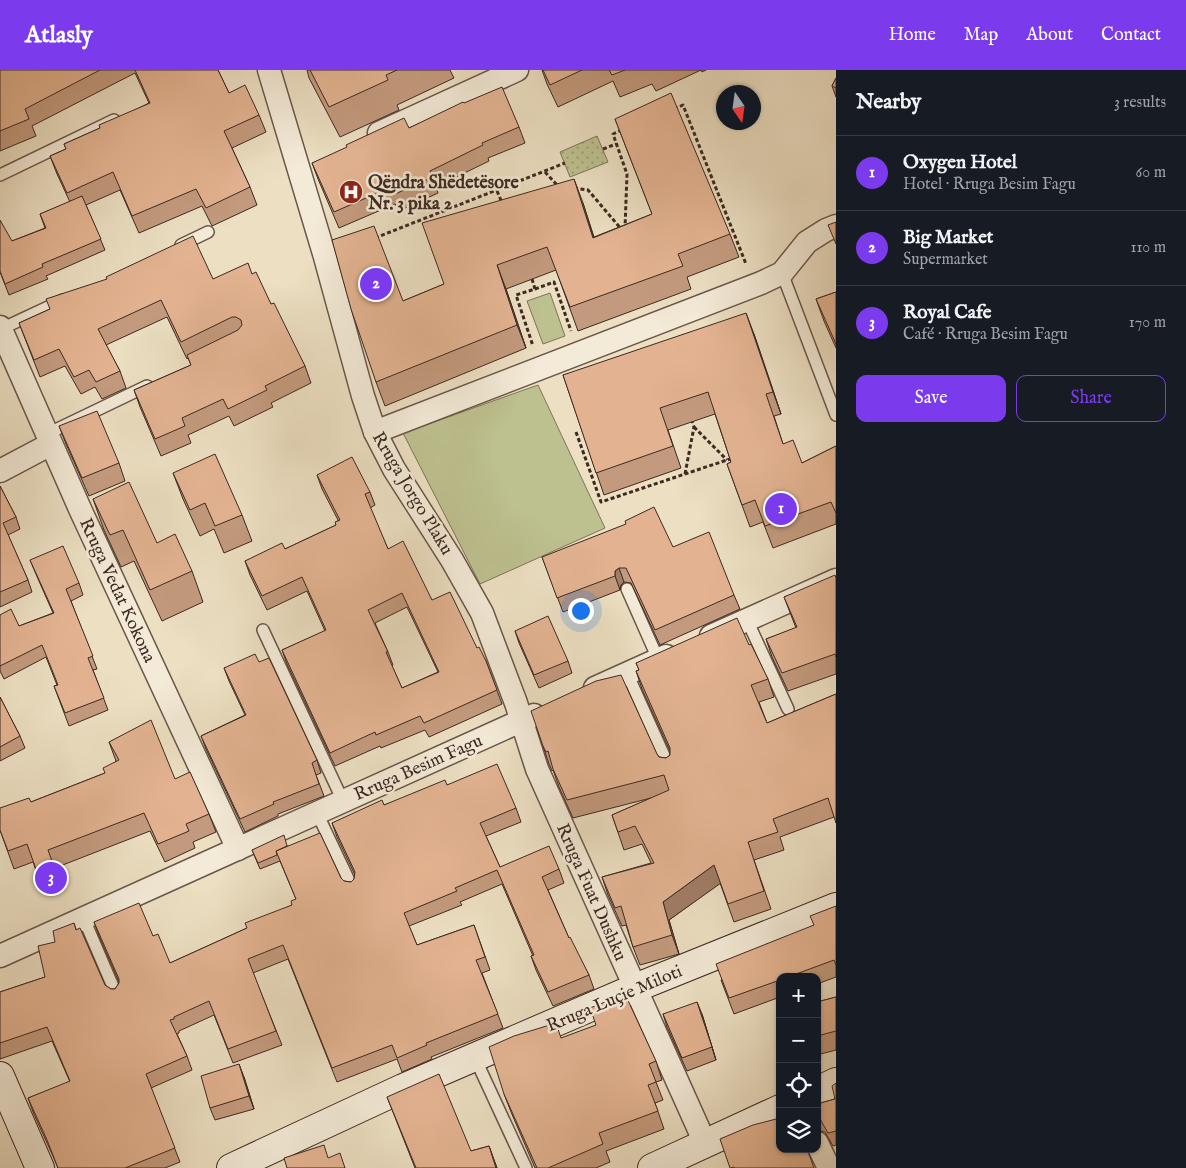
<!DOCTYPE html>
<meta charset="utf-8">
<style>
body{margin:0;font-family:"IM FELL English",serif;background:#20242c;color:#f1f3f6}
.controls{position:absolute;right:15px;bottom:15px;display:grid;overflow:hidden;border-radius:10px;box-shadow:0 1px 4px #0004}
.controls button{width:45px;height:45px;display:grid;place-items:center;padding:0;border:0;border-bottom:1px solid #363941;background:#171b24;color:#f1f3f6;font:25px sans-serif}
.compass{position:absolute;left:716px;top:15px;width:45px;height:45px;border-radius:50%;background:#171b24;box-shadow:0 1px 4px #0004;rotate:167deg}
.you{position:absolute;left:580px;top:540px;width:18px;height:18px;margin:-12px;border:4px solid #fff;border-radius:50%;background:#1a73e8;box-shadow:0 0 0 8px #1a73e833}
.badge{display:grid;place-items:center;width:32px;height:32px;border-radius:50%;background:#7c3aed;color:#fff;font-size:16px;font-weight:700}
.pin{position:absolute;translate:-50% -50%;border:2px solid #fff;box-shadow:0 1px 5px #0006}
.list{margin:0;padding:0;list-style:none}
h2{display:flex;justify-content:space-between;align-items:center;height:65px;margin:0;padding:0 20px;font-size:21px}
h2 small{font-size:16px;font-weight:400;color:#9ea1a6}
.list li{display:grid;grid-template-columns:32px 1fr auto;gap:15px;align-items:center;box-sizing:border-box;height:75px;padding:0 20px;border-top:1px solid #363941}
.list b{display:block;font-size:19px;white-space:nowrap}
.list p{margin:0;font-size:16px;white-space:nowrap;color:#9ea1a6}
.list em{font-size:16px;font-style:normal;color:#9ea1a6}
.actions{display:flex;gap:10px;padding:15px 20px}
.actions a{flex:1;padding:11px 0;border:1px solid #7c3aed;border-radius:10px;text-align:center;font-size:18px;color:#7c3aed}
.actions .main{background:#7c3aed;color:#fff}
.icon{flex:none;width:28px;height:28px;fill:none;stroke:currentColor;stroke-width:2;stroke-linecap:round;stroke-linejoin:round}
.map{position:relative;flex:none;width:836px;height:1098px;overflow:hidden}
header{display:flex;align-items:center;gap:30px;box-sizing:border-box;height:70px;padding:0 25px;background:#7c3aed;color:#fff}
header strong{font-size:24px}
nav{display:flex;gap:28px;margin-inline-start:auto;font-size:18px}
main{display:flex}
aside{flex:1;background:#171b24}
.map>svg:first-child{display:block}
</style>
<header>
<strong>Atlasly</strong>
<nav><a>Home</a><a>Map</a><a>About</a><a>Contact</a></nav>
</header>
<main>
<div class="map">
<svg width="836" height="1098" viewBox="0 0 836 1098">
<defs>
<pattern id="park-dots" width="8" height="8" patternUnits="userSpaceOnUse" patternTransform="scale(1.25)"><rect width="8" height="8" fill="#bdc08f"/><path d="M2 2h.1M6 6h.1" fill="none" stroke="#9b9c74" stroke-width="1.8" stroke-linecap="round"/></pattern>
</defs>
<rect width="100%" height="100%" fill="#ecdfc2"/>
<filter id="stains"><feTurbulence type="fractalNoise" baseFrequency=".004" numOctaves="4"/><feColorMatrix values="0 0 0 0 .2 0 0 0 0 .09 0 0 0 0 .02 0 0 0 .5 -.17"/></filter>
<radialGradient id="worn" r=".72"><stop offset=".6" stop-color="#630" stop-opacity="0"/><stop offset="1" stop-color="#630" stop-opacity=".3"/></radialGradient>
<g fill="#bdc08f" stroke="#7d7458">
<path d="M550,223L565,266L543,274L527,231Z"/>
<path d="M538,315L605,458L480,514L403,363Z"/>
</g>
<path fill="url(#park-dots)" stroke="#7d7458" d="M597,66L608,92L570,107L560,82Z"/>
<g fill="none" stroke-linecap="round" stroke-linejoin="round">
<g stroke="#69564a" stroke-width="14">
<g id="lane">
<path d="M0,105L114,50"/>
<path d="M181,175L208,162"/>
<path d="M782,203L836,345"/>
<path d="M1,259L63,230"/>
<path d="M47,364L147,316"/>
<path d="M627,519L658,589"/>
<path d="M747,550L788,639"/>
<path d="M263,560L343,731"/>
<path d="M627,603L670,699"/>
<path d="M317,743L353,819"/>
<path d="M84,849L117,926"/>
<path d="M475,988L526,1098"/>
</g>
</g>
<g stroke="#69564a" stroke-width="25">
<g id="street">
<path d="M269,0L325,187L363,326L375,362L394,399L452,490L482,543L516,633L537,699L705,1073"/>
<path d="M379,63L517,0"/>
<path d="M0,257L80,439L238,779"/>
<path d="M375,362L761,213L782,203L807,172L826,160L836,156"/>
<path d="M0,401L51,374"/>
<path d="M711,566L836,510"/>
<path d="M595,618L666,586"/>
<path d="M0,886L534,645"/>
<path d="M817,1073L829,1098"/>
</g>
</g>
<g stroke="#3d2922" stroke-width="30">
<g id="secondary">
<path d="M0,1006L40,1098"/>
<path d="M817,1021L836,1012"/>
<path d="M231,1098L403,1018L635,918L836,837"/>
<path d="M652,1098L780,1039"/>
</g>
</g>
<g stroke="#3d2922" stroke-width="3" stroke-dasharray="4 2.5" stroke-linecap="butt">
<path d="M674,39L683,35L746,194"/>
<path d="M622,60L613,64L627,104L625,158"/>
<path d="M603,79L616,74"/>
<path d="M545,102L558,116"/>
<path d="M574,118L588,120L622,160"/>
<path d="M497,121L503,135"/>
<path d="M375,168L565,93"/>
<path d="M532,209L535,219L516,225L533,276"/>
<path d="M535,219L554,212L571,261"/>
<path d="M694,357L727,390"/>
<path d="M576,362L601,432L733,388"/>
<path d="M685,404L694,357L692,351"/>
</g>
<use href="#lane" stroke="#f3ead7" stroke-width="11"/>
<use href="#street" stroke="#f3ead7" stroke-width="22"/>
<use href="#secondary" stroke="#f3ead7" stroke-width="28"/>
</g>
<g fill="#c39a7d" stroke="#3d2922" fill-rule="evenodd">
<path d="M0,0H218L229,23L259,45L266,62L232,78L250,117L257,135L212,156L202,136L139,163L120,120L86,135L105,180L46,206L48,209L9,225L0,202L12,171L45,158L40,144L70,132L57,104L50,86L66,79L64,74L100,58L149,33L135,3L32,56L36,66L0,81Z"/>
<path d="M307,0H450L454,8L397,35L399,40L340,67L309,8Z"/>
<path d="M542,0H706L702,2L701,0L656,21L652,14L620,27L613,11L558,37L547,14Z"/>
<path d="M836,8V27L832,16Z"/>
<path d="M464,33L519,57L525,73L488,88L489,91L436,117L438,123L399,141L395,134L339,158L318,109L312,93L409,58Z"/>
<path d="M615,49L730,164L739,187L687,207L691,219L578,261L556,200L506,219L526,278L385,336L376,312L403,231L444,214L583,133L594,167L652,144Z"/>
<path d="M252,204L271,234L305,296L311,313L271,333L273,337L234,356L229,346L188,365L191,373L161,386L140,337L134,320L191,295L188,288L187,289L167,247L106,275L120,301L126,318L102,329L95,317L81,324L65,296L40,307L19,253L50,239L213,209Z"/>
<path d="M836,222V278L824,251L816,229Z"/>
<path d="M754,264L781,344L774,346L783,374L802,393L836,376V454L773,478L763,452L750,457L727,394L731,392L715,344L668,360L681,398L604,425L563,305Z"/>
<path d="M59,356L119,393L125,411L89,426L66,374Z"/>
<path d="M173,403L242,445L252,471L224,483L214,459L200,466L183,429Z"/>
<path d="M317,405L370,422L375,435L370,438L388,479L432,530L477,578L486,591L502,634L429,667L425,660L381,678L380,676L335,696L287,594L282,580L325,561L307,521L267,540L250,505L245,491L285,479L336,455L338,450L322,419ZM407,537L438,602L402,618L392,596L393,595L388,582L375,553Z"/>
<path d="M0,416L16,447L20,459L8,465L28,510L32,522L0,537Z"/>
<path d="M93,429L157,473L192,501L203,532L162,551L134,491L121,497L104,460Z"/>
<path d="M673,477L734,525L740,539L660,575L631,513L624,512L621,515L620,520L563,542L542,487Z"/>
<path d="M30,490L79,513L83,525L71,531L97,599L93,600L108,640L69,656L54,616L57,615L46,587L4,609L0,601V545L19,556L53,543L35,502Z"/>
<path d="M836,508V604L788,621L772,587L766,569L796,558L784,527Z"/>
<path d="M515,561L568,591L572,603L539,618L519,573Z"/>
<path d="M749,575L768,609L774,627L759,632L767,653L836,624L834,747L780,767L784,780L754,790L771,839L734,852L720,813L669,850L679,884L640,895L633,877L626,855L622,856L608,825L602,807L651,793L642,774L624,780L612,745L651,728L573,748L559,717L553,700L552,701L549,694L543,676L657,684L659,687L666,688L670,685V681L642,619L636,601L639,600L636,593Z"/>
<path d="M259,592L317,690L321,703L316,705L324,726L278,744V746L245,762L206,679L201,666L245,645L229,611L224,598Z"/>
<path d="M0,627L20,666L25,678L0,691Z"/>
<path d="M109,672L175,709L209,744L216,762L193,772L195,778L165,792L150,761L55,798L60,812L42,817L33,792L14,799L0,760L31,732L105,703L116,691Z"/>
<path d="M447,715L516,738L521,752L486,766L500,797L559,799L564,813L548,820L569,868L589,905L594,919L553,936L536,900L531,886H533L502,814L460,832L462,835L409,856L417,875L474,855L490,900L482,903L503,958L431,987L432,989L402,1002L397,989L337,1012L288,889L253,903L282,975L233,993L214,945L179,961V963L177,964L187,986L192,1000L151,1018L180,1092L165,1098H58L52,1084L33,1042L28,1028L70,1012L52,971L0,989V922L45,907L55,872L74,853L76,859L105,915L111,919H115L119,913V912L99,866L94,852L153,866L170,893L247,858L292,835L296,829L280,791L260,799L252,780L288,776L341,808L344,811L351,812L354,809L355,805L337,767L332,753L384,735Z"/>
<path d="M836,836V907L817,914V907H780V927L734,944L721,910L814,855Z"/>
<path d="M836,927V980L817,985V932Z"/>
<path d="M663,944H702L716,990L687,1001L667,957Z"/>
<path d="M561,968L656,991L662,1010L656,1012L663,1030L655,1033L664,1059L606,1081L610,1092L596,1098H535L511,1042L504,1024Z"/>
<path d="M244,1007L254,1039L215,1050L210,1038Z"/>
<path d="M836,1013V1075L833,1076L825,1062L817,1060V1034L835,1029Z"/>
<path d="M387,1027L471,1081L489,1076L497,1098H415Z"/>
</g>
<g fill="#9f7d66" stroke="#3d2922">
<path d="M574,109L583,133L601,191L593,168Z"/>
<path d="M497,195L506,219L526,278L517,255Z"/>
<path d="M746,243L754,264L781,344L773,322Z"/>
<path d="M619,498L624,512L621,515L620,520L615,506V501Z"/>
<path d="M714,795L721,813L669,850L679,884L672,865L663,832Z"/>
<path d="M697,932L702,944L716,990L712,977Z"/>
<path d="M239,994L244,1007L254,1039L249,1026Z"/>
<path d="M489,1076L494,1090L497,1098H496Z"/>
</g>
<g fill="#e3b391" stroke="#3d2922" fill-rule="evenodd">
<path d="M0,0H100L25,39L29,49L0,61Z"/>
<path d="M135,0H218L229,23L245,15L259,45L224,61L250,117L206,138L196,119L132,146L113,102L67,123L50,86L66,79L64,74L100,58L99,55L150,33Z"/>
<path d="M310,0H397L386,5L388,10L329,37Z"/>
<path d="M543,0H582L550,15Z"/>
<path d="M609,0H625L612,5Z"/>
<path d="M836,8V18L832,16Z"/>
<path d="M502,17L519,57L482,73L483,75L430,101L433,107L393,125L389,118L334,142L312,93L347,77L346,75L404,48L409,58L463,32L464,33Z"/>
<path d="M671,23L730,164L678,184L683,196L570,237L547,177L497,195L517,255L376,312L351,239L332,170L374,156L403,231L444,214L422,153L574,109L593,168L652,144L615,49Z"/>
<path d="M82,126L101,169L42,194L43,197L5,214L0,201V150L12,171L46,158L40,144Z"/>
<path d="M836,152V174L828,155Z"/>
<path d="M193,166L213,209L248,193L252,204L256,202L271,234L274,233L305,296L265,316L267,320L228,339L223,329L182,348L185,356L155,369L134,320L191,295L187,285L238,260L242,255L241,250L236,247H232L181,272L161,230L98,259L120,301L96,312L89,300L74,307L59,279L34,290L19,253L50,239L46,229L107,209L106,207Z"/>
<path d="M836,222V274L816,229Z"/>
<path d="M746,243L773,322L766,324L783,374L793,370L802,393L836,376V443L831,432L765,456L755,430L742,435L727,394L731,392L708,322L660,338L673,376L596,403L563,305Z"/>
<path d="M97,341L119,393L82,408L59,356Z"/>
<path d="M215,384L242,445L215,456L205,433L190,440L173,403Z"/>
<path d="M352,387L370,422L365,424L388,479L403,471L432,530L450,522L477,578L479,577L486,591L497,620L424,653L420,646L376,665L375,662L330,683L282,580L326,560L302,507L262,526L245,491L282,473L285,479L336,455L335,452L340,450L317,405ZM402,523L439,602L402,618L386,582H388L368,540Z"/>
<path d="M129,412L157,473L175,464L192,501L150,520L123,460L110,465L93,429Z"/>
<path d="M0,416L16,447L3,453L28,510L0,522Z"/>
<path d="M654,437L673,477L709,462L734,525L655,560L626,498H619L615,501V506L557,528L542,487L626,454L625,451Z"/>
<path d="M63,476L79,513L66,519L93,586L88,588L104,628L65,643L54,616L58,615L42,575L0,596V545L11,539L19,556L54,543L30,490Z"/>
<path d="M835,505L836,508V587L835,584L782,603L766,569L797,557L784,527Z"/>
<path d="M548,546L568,591L534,605L515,561Z"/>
<path d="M737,548L749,575L751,574L768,609L751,615L767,653L836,624V753L828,728L773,749L778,762L748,772L764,821L728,834L714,795L663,832L672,865L633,877L621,836L615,838L602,807L654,793L635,756L618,762L612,745L669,720L664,705L567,730L553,699L548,681L546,682L543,676L531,641L596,611L621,605L657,684L659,687L666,688L670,685V678L636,601L639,600L636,593Z"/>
<path d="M255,584L259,592L269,588L317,690L312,693L319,714L273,732L274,734L240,749L201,666L246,645L224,598Z"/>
<path d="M0,627L20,666L0,677Z"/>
<path d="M151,650L175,709L190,702L209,744L186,754L189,761L158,774L144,743L48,780L53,794L36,799L27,774L8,781L0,760V738L29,728L31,732L105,703L103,698L119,690L109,672Z"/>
<path d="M497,694L516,738L480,753L500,797L549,776L559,799L542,807L569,868L570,867L589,905L548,922L531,886L534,885L497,800L455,818L457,821L404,843L417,875L474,855L485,887L476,890L498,944L426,973L427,975L397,988L392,975L332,998L283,875L248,889L276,961L228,979L209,931L174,947V949L170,950L187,986L146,1004L175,1078L125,1098H58L47,1070L28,1028L70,1011L47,957L0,973V922L45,907L38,876L55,872L53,861L74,853L76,860L80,858L105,915L111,919H115L119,913V909L94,852L139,833L153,866L158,864L170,893L247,858L245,853L292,835L291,831L296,829L276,781L320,763L341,808L344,811L351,812L354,809L355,802L332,753L382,730L384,735L445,710L447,715Z"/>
<path d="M284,765L287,776L276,781L277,785L258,793L252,780Z"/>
<path d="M836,836V895L834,890L788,907H780V910L729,928L716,894L814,855L810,846Z"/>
<path d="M625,924L656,991L649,994L656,1012L648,1015L658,1041L599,1063L603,1074L548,1098H537L504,1024L489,977L514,966L556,953L561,968L596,955L590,938Z"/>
<path d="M836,927V961L817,966V932Z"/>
<path d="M697,932L712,977L682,988L663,944Z"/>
<path d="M239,994L249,1026L210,1038L201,1006Z"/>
<path d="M439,1004L471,1081L489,1076L496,1098H416L387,1027Z"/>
<path d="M836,1013V1061L828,1063L820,1049L817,1048V1034L835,1029L832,1016Z"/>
<path d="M780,1048V1079H807L814,1098H734V1097L730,1098L720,1069L753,1055Z"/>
<path d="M324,1075L328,1088L340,1083L345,1098H287L284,1088Z"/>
</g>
<defs>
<g id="hospital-disc" transform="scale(1.25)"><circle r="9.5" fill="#8f2418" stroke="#f3ead7"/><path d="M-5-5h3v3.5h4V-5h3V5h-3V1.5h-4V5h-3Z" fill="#fff"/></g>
</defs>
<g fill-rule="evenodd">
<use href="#hospital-disc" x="351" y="122"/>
</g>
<g text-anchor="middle" stroke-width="5" stroke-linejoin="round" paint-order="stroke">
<g font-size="18" font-weight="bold" fill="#3d2922" stroke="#f3ead7" text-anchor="start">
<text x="368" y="118">Qëndra Shëdetësore<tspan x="368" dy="21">Nr. 3 pika 2</tspan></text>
</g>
<g font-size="18" fill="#3d2922" stroke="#f3ead7">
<text transform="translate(413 423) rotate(59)" y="6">Rruga Jorgo Plaku</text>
<text transform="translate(118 520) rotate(65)" y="6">Rruga Vedat Kokona</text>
<text transform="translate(418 697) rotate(-24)" y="6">Rruga Besim Fagu</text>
<text transform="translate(592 822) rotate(66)" y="6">Rruga Fuat Dushku</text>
<text transform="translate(614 928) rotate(-23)" y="6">Rruga Luçie Miloti</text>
</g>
</g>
<rect width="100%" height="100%" filter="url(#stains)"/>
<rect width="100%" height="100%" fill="url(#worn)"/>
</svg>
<div class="controls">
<button>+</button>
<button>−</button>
<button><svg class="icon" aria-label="locate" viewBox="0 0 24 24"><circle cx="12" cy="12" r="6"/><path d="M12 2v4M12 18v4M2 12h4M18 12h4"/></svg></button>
<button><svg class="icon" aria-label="layers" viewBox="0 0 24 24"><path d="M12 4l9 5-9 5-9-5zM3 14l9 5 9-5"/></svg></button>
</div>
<svg class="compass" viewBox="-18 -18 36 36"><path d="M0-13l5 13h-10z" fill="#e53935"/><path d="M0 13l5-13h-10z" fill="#9ea1a6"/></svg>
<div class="you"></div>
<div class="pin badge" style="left:781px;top:439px">1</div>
<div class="pin badge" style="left:376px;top:214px">2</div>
<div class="pin badge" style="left:51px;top:808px">3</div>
</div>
<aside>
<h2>Nearby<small>3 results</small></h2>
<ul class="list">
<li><span class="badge">1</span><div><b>Oxygen Hotel</b><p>Hotel · Rruga Besim Fagu</p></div><em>60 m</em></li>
<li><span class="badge">2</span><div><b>Big Market</b><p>Supermarket</p></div><em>110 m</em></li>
<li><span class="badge">3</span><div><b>Royal Cafe</b><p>Café · Rruga Besim Fagu</p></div><em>170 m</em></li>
</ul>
<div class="actions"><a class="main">Save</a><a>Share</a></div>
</aside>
</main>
